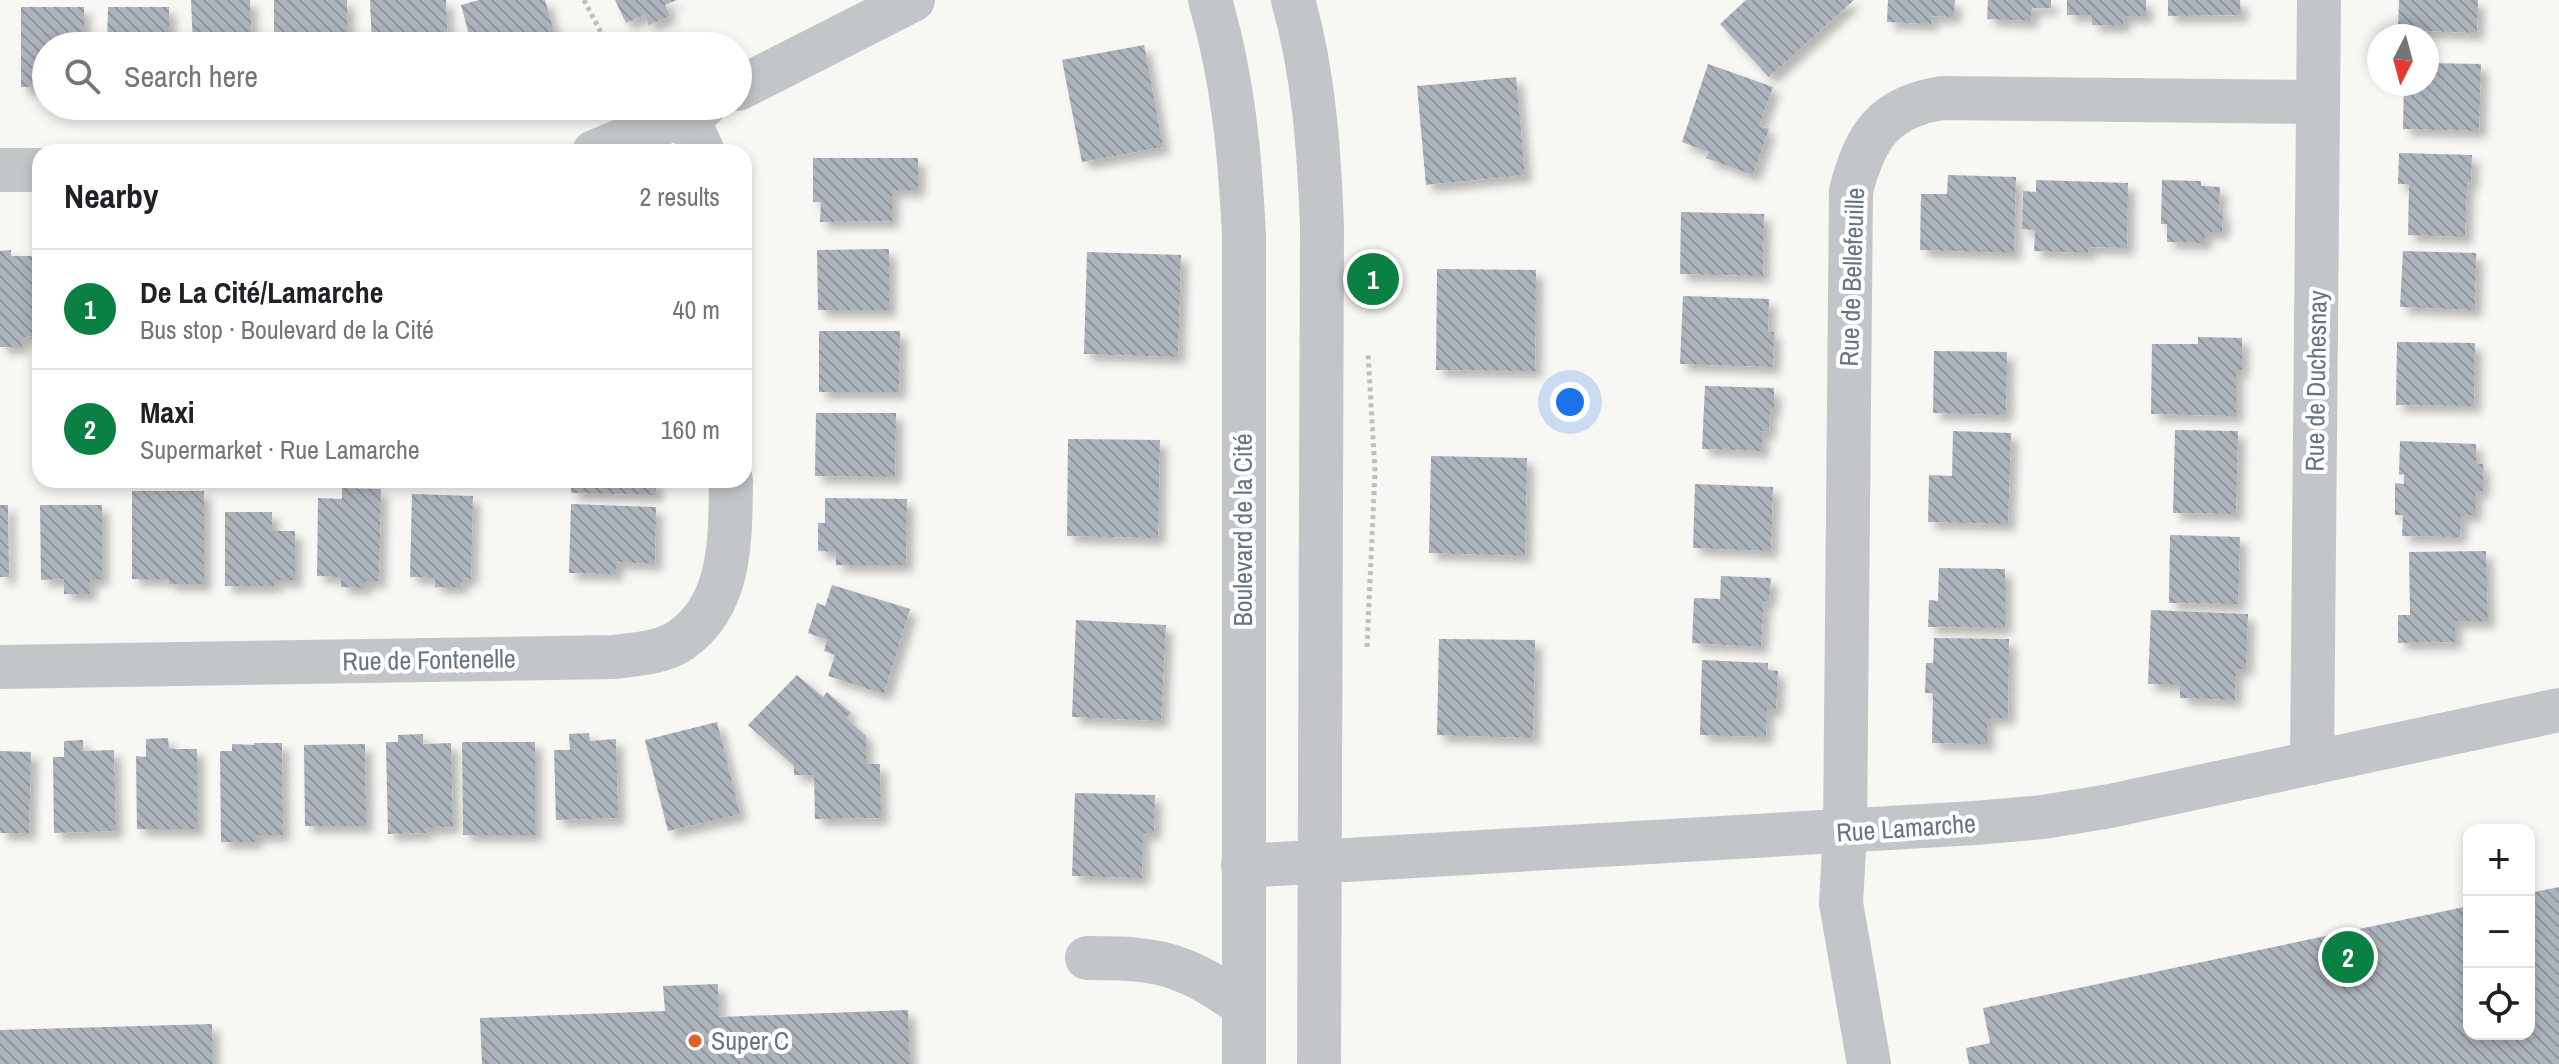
<!DOCTYPE html>
<meta charset="utf-8">
<style>
body{margin:0;font-family:"Archivo Narrow",sans-serif;background:#f2f2f2;color:#202124}
.controls{position:absolute;right:24px;bottom:24px;display:grid;overflow:hidden;border-radius:16px;box-shadow:0 4px 12px #0003}
.controls button{width:72px;height:72px;display:grid;place-items:center;padding:0;border:0;border-bottom:2px solid #e0e0e0;background:#fff;color:#202124;font:40px sans-serif}
.compass{position:absolute;left:2367px;top:24px;width:72px;height:72px;border-radius:50%;background:#fff;box-shadow:0 4px 12px #0003;rotate:186deg}
.you{position:absolute;left:1570px;top:402px;width:28px;height:28px;margin:-20px;border:6px solid #fff;border-radius:50%;background:#1a73e8;box-shadow:0 0 0 12px #1a73e833}
.badge{display:grid;place-items:center;width:52px;height:52px;border-radius:50%;background:#0b8043;color:#fff;font-size:26px;font-weight:700}
.pin{position:absolute;translate:-50% -50%;border:4px solid #fff;box-shadow:0 2px 8px #0006}
.list{margin:0;padding:0;list-style:none}
h2{display:flex;justify-content:space-between;align-items:center;height:104px;margin:0;padding:0 32px;font-size:34px}
h2 small{font-size:26px;font-weight:400;color:#757577}
.list li{display:grid;grid-template-columns:52px 1fr auto;gap:24px;align-items:center;box-sizing:border-box;height:120px;padding:0 32px;border-top:2px solid #e0e0e0}
.list b{display:block;font-size:30px;white-space:nowrap}
.list p{margin:0;font-size:26px;white-space:nowrap;color:#757577}
.list em{font-size:26px;font-style:normal;color:#757577}
.icon{flex:none;width:44px;height:44px;fill:none;stroke:currentColor;stroke-width:2;stroke-linecap:round;stroke-linejoin:round}
.map{position:relative;flex:none;width:2559px;height:1064px;overflow:hidden}
.search{position:absolute;background:#fff;box-shadow:0 4px 12px #0003;left:32px;top:32px;width:720px;height:88px;display:flex;align-items:center;gap:20px;box-sizing:border-box;padding:0 28px;border-radius:44px;color:#757577;font-size:30px}
.panel{position:absolute;background:#fff;box-shadow:0 4px 12px #0003;left:32px;top:144px;width:720px;height:344px;border-radius:24px}
.map>svg:first-child{display:block}
</style>
<div class="map">
<svg width="2559" height="1064" viewBox="0 0 2559 1064">
<defs>
<pattern id="building-back-hatch" width="6" height="6" patternUnits="userSpaceOnUse" patternTransform="scale(2)"><rect width="6" height="6" fill="#adb3ba"/><path d="M-1 5l2 2M0 0l6 6M5-1l2 2" fill="none" stroke="#91969d"/></pattern>
<filter id="shadow"><feDropShadow dx="7" dy="7" stdDeviation="4" flood-color="#0004"/></filter>
</defs>
<rect width="100%" height="100%" fill="#f7f7f4"/>
<g fill="url(#building-back-hatch)" filter="url(#shadow)">
<path d="M191,0H250L252,46H193Z"/>
<path d="M274,0H347L348,46H274Z"/>
<path d="M370,0H446L448,46H372Z"/>
<path d="M479,0H545L558,46H472L461,5Z"/>
<path d="M615,0H677L665,5L670,16L649,25L645,15L626,23Z"/>
<path d="M1746,0H1854L1769,77L1720,24Z"/>
<path d="M1888,0H1955L1954,17L1931,16V24L1887,22Z"/>
<path d="M1988,0H2051V8H2032L2031,21L1987,19Z"/>
<path d="M2067,0H2146V16H2124L2123,26L2092,25V15H2067Z"/>
<path d="M2168,0H2240L2241,15L2168,16Z"/>
<path d="M2399,0H2478L2477,33L2398,30Z"/>
<path d="M21,7H84V46H46V87H21Z"/>
<path d="M108,7H169V46H107Z"/>
<path d="M1144,45L1163,147L1082,162L1062,60Z"/>
<path d="M2427,63L2481,64L2479,131L2403,129L2404,84H2427Z"/>
<path d="M1708,64L1773,87L1759,126L1769,129L1753,175L1706,158L1709,152L1682,142Z"/>
<path d="M1516,77L1525,175L1426,185L1417,86Z"/>
<path d="M2399,153L2472,155L2471,184L2467,183L2465,237L2408,235L2409,184H2398Z"/>
<path d="M813,158H918V190H892V221L820,222L821,202H813Z"/>
<path d="M1948,175L2016,177L2014,253L1920,250L1921,194H1947Z"/>
<path d="M2036,180L2128,183L2127,248L2089,247L2088,253L2034,251L2035,230L2022,229L2023,191L2036,192Z"/>
<path d="M2162,180L2201,181V186L2220,187L2219,212H2223L2222,232H2205V243L2167,242V224H2161Z"/>
<path d="M1681,212L1764,214L1763,276L1680,274Z"/>
<path d="M889,249V310H818L817,250Z"/>
<path d="M11,250V256H33V264H40V336L22,337V347H0V251Z"/>
<path d="M2403,251L2476,253L2475,310L2400,307Z"/>
<path d="M1087,252L1181,255L1178,357L1084,354Z"/>
<path d="M1437,269L1536,270L1535,371L1436,370Z"/>
<path d="M1683,296L1769,299L1768,332H1774L1773,367L1680,364Z"/>
<path d="M819,331H900L899,392H819Z"/>
<path d="M2198,337L2242,338V370H2236V416L2151,414L2152,344H2198Z"/>
<path d="M2397,342L2475,343L2474,406L2396,405Z"/>
<path d="M1934,351L2007,352L2006,415L1933,413Z"/>
<path d="M1705,386L1774,388V410L1770,409L1769,432L1762,431V451L1702,449Z"/>
<path d="M816,413H896L895,477L815,476Z"/>
<path d="M2175,430L2238,431L2236,514L2173,513Z"/>
<path d="M1953,431L2011,433L2008,524L1928,522L1929,475L1952,476Z"/>
<path d="M1068,439L1160,440L1158,538L1067,536Z"/>
<path d="M2400,441L2476,444V464H2483V491H2475V515H2461L2460,537L2402,536L2403,515H2395V483L2404,484V474L2399,475Z"/>
<path d="M1431,456L1527,458L1525,556L1429,553Z"/>
<path d="M571,480H656V495L571,493Z"/>
<path d="M1695,484L1773,487L1771,551L1693,548Z"/>
<path d="M342,488L381,489L379,581H365V588L341,587V577L317,576L318,498L342,499Z"/>
<path d="M132,491H204V584H169V579H132Z"/>
<path d="M412,494L473,496L471,579L462,578L461,587H435V578L410,577Z"/>
<path d="M825,498L907,499L906,565H836V552L818,551V523H825Z"/>
<path d="M571,504L656,507L655,564L616,562V574L569,573Z"/>
<path d="M0,505H8L9,577H0Z"/>
<path d="M40,505H102V579H90V594H64V579L41,580Z"/>
<path d="M225,512H272V531H295V580H274V586H225Z"/>
<path d="M2170,535L2240,537L2238,604L2169,603Z"/>
<path d="M2486,551L2488,621H2455V642L2398,643V615H2410L2409,552Z"/>
<path d="M1939,568L2005,569V628L1928,627L1929,600L1938,601Z"/>
<path d="M1721,576L1771,578L1769,601H1764L1761,647L1692,643L1694,598L1720,599Z"/>
<path d="M832,585L910,609L884,694L828,676L835,655L824,651L827,640L808,633L817,603L825,606Z"/>
<path d="M2151,610L2248,614L2246,669H2236L2235,700L2180,698V685L2148,684Z"/>
<path d="M1076,620L1166,625L1161,721L1072,717Z"/>
<path d="M1934,638L2009,639L2008,718H1987V744L1932,743L1933,693H1925L1926,663H1933Z"/>
<path d="M1439,639L1535,640L1533,738L1437,735Z"/>
<path d="M1702,660L1768,663V670L1778,671L1776,709H1767L1766,737L1700,735Z"/>
<path d="M797,675L823,697L827,692L851,713L846,718L866,736V764H880L881,818L815,819L814,775H794V766L748,725Z"/>
<path d="M717,722L740,814L668,831L645,740Z"/>
<path d="M589,733L590,741L616,739L618,818L556,820L554,750H570L569,734Z"/>
<path d="M423,734V744L451,743L453,827L425,828L426,833L388,834L386,742H398V735Z"/>
<path d="M168,738L169,749H197V829H137L136,756L146,757V739Z"/>
<path d="M83,740V751L114,750L116,831L54,833L53,757H64V741Z"/>
<path d="M462,742H535V835H463Z"/>
<path d="M254,743H282L283,835H255V842H221L220,751H232V744L254,745Z"/>
<path d="M365,744L366,826H305L304,745Z"/>
<path d="M0,751L31,752L29,833H0Z"/>
<path d="M1075,793L1155,795L1154,833H1143L1142,878L1072,876Z"/>
<path d="M2559,887V1064H1969L1966,1048L1990,1043L1983,1008L2469,906V1034H2529V893Z"/>
<path d="M718,984L719,1017L908,1010L910,1064H482L480,1018L665,1011L663,986Z"/>
<path d="M212,1024L213,1064H0V1030Z"/>
</g>
<g fill="none" stroke-linecap="round" stroke-linejoin="round">
<g stroke="#bcbec1" stroke-width="5" stroke-dasharray="4 4" stroke-linecap="butt">
<path d="M584,0L608,46"/>
<path d="M1367,647L1375,471L1368,353"/>
</g>
<g stroke="#c2c6c9" stroke-width="44">
<path d="M1210,0C1233,78 1240,155 1244,236V1064"/>
<path d="M1293,0C1314,74 1319,150 1322,226L1319,1064"/>
<path d="M738,89L913,0"/>
<path d="M686,115L703,152"/>
<path d="M594,152L704,106"/>
<path d="M0,170H40"/>
<path d="M0,667L614,657C636,654 662,653 681,640C733,604 730,536 731,480"/>
<path d="M2312,763L2319,0"/>
<path d="M1243,866L1975,823L2043,817L2110,806L2559,710"/>
<path d="M1087,958C1117,958 1151,958 1179,969C1202,977 1224,992 1244,1006"/>
<path d="M1869,1064L1841,903L1845,832L1851,191C1865,136 1884,107 1942,98L2318,102"/>
</g>
</g>
<circle fill="#e26028" stroke="#fff" stroke-width="3" cx="695" cy="1041" r="8"/>
<g text-anchor="middle" stroke-width="8" stroke-linejoin="round" paint-order="stroke">
<g font-size="26" fill="#667585" stroke="#fff">
<text transform="translate(1852 277) rotate(-88)" y="9">Rue de Bellefeuille</text>
<text transform="translate(2316 381) rotate(-89)" y="9">Rue de Duchesnay</text>
<text transform="translate(1243 530) rotate(-90)" y="9">Boulevard de la Cité</text>
<text transform="translate(429 660) rotate(-1)" y="9">Rue de Fontenelle</text>
<text transform="translate(1906 828) rotate(-4)" y="9">Rue Lamarche</text>
</g>
<g font-size="26" fill="#667585" stroke="#fff" text-anchor="start">
<text x="711" y="1050">Super C</text>
</g>
</g>
</svg>
<div class="controls">
<button>+</button>
<button>−</button>
<button><svg class="icon" aria-label="locate" viewBox="0 0 24 24"><circle cx="12" cy="12" r="6"/><path d="M12 2v4M12 18v4M2 12h4M18 12h4"/></svg></button>
</div>
<svg class="compass" viewBox="-18 -18 36 36"><path d="M0-13l5 13h-10z" fill="#e53935"/><path d="M0 13l5-13h-10z" fill="#757577"/></svg>
<div class="you"></div>
<div class="pin badge" style="left:1373px;top:279px">1</div>
<div class="pin badge" style="left:2348px;top:957px">2</div>
<div class="search"><svg class="icon" aria-label="search" viewBox="0 0 24 24"><circle cx="10" cy="10" r="6"/><path d="M15 15l6 6"/></svg>Search here</div>
<section class="panel">
<h2>Nearby<small>2 results</small></h2>
<ul class="list">
<li><span class="badge">1</span><div><b>De La Cité/Lamarche</b><p>Bus stop · Boulevard de la Cité</p></div><em>40 m</em></li>
<li><span class="badge">2</span><div><b>Maxi</b><p>Supermarket · Rue Lamarche</p></div><em>160 m</em></li>
</ul>
</section>
</div>
